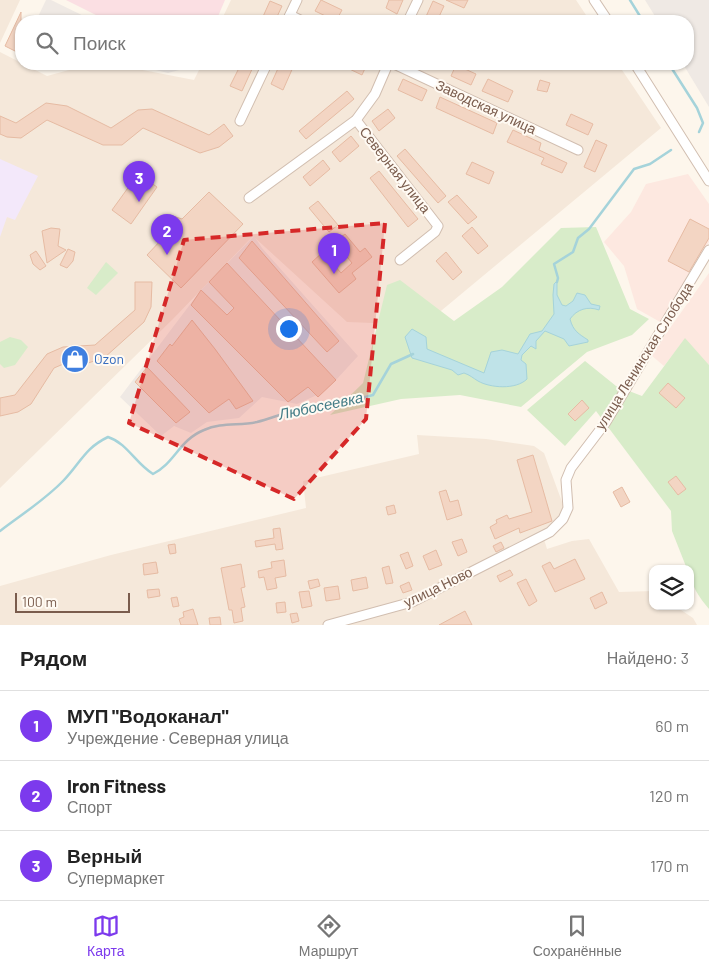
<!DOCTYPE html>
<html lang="ru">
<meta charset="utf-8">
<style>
body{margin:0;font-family:Barlow,sans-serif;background:#f6f6f6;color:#222}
.controls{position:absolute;right:15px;bottom:15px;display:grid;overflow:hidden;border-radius:10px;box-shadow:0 1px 4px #0004}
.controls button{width:45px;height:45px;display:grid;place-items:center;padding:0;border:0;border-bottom:1px solid #e0e0e0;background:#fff;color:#222;font:25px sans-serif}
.scale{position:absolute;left:15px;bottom:12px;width:115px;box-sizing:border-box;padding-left:5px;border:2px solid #7a5c4d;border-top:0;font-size:14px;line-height:18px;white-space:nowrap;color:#7a5c4d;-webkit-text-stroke:4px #fffaf3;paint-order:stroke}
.you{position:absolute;left:288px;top:328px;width:18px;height:18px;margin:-12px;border:4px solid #fff;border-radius:50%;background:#1a73e8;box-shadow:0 0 0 8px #1a73e833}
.badge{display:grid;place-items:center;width:32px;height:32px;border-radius:50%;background:#7c3aed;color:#fff;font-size:16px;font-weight:700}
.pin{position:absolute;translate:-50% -41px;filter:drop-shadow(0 1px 2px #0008)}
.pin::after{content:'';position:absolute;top:26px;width:18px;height:15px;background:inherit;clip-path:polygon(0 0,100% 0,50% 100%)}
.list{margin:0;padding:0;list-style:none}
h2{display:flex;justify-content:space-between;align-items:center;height:65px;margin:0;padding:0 20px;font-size:21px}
h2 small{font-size:16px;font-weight:400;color:#767676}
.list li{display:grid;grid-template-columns:32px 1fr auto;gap:15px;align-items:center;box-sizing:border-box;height:70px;padding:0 20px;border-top:1px solid #e0e0e0}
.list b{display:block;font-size:19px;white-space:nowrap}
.list p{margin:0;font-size:16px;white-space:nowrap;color:#767676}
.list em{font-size:16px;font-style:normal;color:#767676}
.icon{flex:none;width:28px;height:28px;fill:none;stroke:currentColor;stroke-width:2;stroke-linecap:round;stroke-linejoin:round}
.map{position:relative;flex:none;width:709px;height:625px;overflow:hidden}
.search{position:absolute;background:#fff;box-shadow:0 1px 4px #0004;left:15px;right:15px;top:15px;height:55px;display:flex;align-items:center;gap:12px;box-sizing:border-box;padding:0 18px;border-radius:20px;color:#767676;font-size:19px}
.sheet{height:275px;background:#fff}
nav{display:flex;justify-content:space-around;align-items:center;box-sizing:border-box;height:70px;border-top:1px solid #e0e0e0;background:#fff;font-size:14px;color:#767676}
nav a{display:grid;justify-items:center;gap:2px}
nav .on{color:#7c3aed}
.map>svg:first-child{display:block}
</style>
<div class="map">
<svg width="709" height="625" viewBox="0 0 709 625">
<rect width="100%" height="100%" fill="#fdf6ec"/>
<g fill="#f5e8da">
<path d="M0,0H20L0,43Z"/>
<path d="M231,0H576L590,21H221Z"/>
<path d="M0,52L47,76L91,64H112L194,80L202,64H618L661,128L424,325L347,322L253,236L173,319L0,488Z"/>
<path d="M417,435L486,439L534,446L544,453L565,510L554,527L542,533L547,549L572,541L589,539L619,592L653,591V606H675L693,618L697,625H0V586L111,555L306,508L303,481L419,454Z"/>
</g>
<g fill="#fde8e0">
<path d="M688,174L709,204V242L662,323L637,309L624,266L604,242L631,212L646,184Z"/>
<path d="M709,273V365L685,339L664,366L651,355Z"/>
</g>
<g fill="#efe9e4">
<path d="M46,0H51L94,21H36Z"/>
<path d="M645,0H709V107L683,64H688V21H658Z"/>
<path d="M32,64H67L55,69L30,67Z"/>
<path d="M132,64H180L187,68L168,73Z"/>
<path d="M254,236L262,248L358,356L336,380L317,395L297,404L262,397L239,418L207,422L191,433L174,426L161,436L120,397L201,290Z"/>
</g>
<path fill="#f3e8fa" d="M0,159L38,176L15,220L7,217L0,237Z"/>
<path fill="#fbdfe3" d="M66,0H225L216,21H108Z"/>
<g fill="#d8ecc9">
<path d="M596,227L630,309L649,319L632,335L587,352L521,407L460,395L401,399L330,415L363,383L387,285L400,280L454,321L502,287L561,228Z"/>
<path d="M106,262L118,273L96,295L87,288Z"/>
<path d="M10,337L21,340L28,347L15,365L4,368L0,364V342Z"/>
<path d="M685,338L709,365V609C699,597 690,585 690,569H687L672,531L671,511L596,411L565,446L527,410L585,361L616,386L642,396Z"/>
</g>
<path fill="#bfe3e8" stroke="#a5d3da" d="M557,281V295L562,305L566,306L573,301L577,293L585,295L591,304L600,306L599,310C588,306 577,309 570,319C573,331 579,334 588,340V342L569,346L564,339L545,331L536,341V349L531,346L522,355L521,360L526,364L527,379C516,390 490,388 478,381C473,378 470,375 464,373L458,375L452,370L412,358L405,337L412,329L426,337L427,349L484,373L491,352L502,350L518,354L530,334L542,331L554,314L553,295L554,284Z"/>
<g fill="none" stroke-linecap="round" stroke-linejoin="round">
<g stroke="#a5d3da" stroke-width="2.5">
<path d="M630,0L643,21"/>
<path d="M669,64L697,108L703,123L699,132"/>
<path d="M557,282L558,278L554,264L573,252L578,238L589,229L634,169L650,164L671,150"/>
<path d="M0,531C22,514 45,500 64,480C81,462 85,448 108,437C127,443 136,464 153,474C175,463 179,440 204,430C221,422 240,426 257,422C272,418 286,412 302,409C326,405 349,401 373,395L391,364L413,354"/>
</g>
</g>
<g fill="#f3d5c3" stroke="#e6bba3">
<path d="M321,0L342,10L336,21L315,11Z"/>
<path d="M389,0H403L397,14L386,8Z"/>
<path d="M446,0H468L464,8Z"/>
<path d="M270,1L282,6L275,21H261Z"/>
<path d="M433,1L444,6L437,21H424Z"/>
<path d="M21,12V48L19,53L5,46Z"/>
<path d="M241,64L253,67L242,91L230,86Z"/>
<path d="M280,64L294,65L283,90L271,84Z"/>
<path d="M339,64H367L362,75Z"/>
<path d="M456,65L476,74L471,85L451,76Z"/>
<path d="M403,79L427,90L422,101L398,90Z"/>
<path d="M488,79L513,91L508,102L482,91Z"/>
<path d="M540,80L550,83L547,92L537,90Z"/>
<path d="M347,91L354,99L306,139L299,131Z"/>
<path d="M440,97L497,123L493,134L436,108Z"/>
<path d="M46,103L67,106L111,128L138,110L152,109L209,135L224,124L233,136L219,147L200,153L143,128L122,145H103L47,120L21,138L7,137L0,134V116L16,123Z"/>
<path d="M388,109L395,118L379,131L372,121Z"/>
<path d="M571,114L593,124L588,135L566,125Z"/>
<path d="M513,130L541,143L539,150L567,163L562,173L541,164L544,158L507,142Z"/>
<path d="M351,136L359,146L340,162L332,152Z"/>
<path d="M596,140L607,145L595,172L584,167Z"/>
<path d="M405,149L446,196L438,203L397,156Z"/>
<path d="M323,160L330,169L310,186L303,177Z"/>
<path d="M472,162L494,172L489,184L466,174Z"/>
<path d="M379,171L418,219L408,227L370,178Z"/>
<path d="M138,174L157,187L131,224L112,210Z"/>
<path d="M209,192L243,224L181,288L147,255L162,239L158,227L162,219L170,215L182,219Z"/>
<path d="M457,195L477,217L468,224L448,202Z"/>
<path d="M318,201L338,225L329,232L309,208Z"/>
<path d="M690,219L709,229V238L689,272L668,261Z"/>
<path d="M472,227L488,246L478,254L462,236Z"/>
<path d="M51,228L60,229L58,246L66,250L47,263L42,231Z"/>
<path d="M345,234L360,252L365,248L372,257L352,273L356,279L339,293L312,262L323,252L341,273L352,263L335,242Z"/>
<path d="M252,241L339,341L327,352L239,258Z"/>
<path d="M68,249L75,252L73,261L67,268L60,265Z"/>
<path d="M36,251L46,266L40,270L33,264L30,255Z"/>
<path d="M446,252L462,272L453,280L436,261Z"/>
<path d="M227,263L336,380L318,397L308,387L288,402L191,305L201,290L227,315L234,308L209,282Z"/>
<path d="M135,282H152L151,307L144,322L104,358L88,363L68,362L54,368L31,404L18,412L0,416V398L15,395L47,354L63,347L95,345L135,310Z"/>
<path d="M192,320L215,349L253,401L236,409L229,399L209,413L157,361L170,344L172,346Z"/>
<path d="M147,367L190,412L176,423L135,382Z"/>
<path d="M668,383L685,398L676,408L659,393Z"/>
<path d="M582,400L589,408L575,421L568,414Z"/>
<path d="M533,455L552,521L520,533L519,528L495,539L490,527L497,523L496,520L507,515L509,519L532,512L517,460Z"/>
<path d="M676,476L686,489L678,495L668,482Z"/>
<path d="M622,487L630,502L621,507L613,492Z"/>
<path d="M446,490L450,502L458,500L462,515L447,520L439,492Z"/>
<path d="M394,505L396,513L388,515L386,507Z"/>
<path d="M280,528L283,549L276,550L275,544L256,547L255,541L274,538L273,529Z"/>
<path d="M462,539L467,552L458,556L452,542Z"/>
<path d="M501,542L504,548L496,552L493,546Z"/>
<path d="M175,544L176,553L170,554L168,545Z"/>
<path d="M436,550L442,565L429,570L423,556Z"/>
<path d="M408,552L413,566L406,569L400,555Z"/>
<path d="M575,559L585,579L555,592L542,566L550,562L554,569Z"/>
<path d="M284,560L286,576L275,578L277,588L267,590L264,577L259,578L258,571L272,568L271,562Z"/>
<path d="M156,562L158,573L144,575L143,564Z"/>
<path d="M241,564L245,587L241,588L245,607L241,608L243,621L234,623L232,610H229L221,568Z"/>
<path d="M389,566L393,583L386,584L382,568Z"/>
<path d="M510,570L513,575L500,582L497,576Z"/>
<path d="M366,577L368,588L353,591L351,580Z"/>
<path d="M318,579L320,586L310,589L308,581Z"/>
<path d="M526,579L537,601L529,606L517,583Z"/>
<path d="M409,582L412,590L403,593L400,586Z"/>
<path d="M338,586L340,599L326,601L324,588Z"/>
<path d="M159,589L160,596L148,598L147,590Z"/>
<path d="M309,591L312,606L302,608L299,592Z"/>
<path d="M602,592L607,603L595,609L590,598Z"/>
<path d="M177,597L179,606L173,607L171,598Z"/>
<path d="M285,602L286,612L277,613L276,603Z"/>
<path d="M193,609L198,625H181L179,619L184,617L183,612Z"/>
<path d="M465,611L472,625H439Z"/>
<path d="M297,613L299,621L292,623L290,614Z"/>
<path d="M220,617L221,625H210L209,618Z"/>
</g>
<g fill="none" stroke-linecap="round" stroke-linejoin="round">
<g stroke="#d1beb0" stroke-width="11">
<g id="minor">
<path d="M594,0L608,21"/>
<path d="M290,15L302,21"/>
<path d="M287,21L297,0"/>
<path d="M408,21L418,0"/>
<path d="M394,64L578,150"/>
<path d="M635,64L709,181"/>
<path d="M356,120L438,226L435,232L400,260"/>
<path d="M240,121L267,64"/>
<path d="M249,198L356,120L375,94L388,64"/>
<path d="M328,625L412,602L550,532L563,519L568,508L566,480L571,468L606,422L709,250"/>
</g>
</g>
<use href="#minor" stroke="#fff" stroke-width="9"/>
</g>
<path fill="#d62828" fill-opacity="0.2" stroke="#d62828" stroke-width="4" stroke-dasharray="10 6" stroke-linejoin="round" d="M385,223L366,419L294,499L129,423L184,240Z"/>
<defs>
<g id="shop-disc" transform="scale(1.4375)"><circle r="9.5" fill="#3f7fe0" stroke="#fffaf3"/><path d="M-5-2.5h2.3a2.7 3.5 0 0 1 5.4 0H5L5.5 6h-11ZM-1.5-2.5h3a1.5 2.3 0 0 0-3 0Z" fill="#fff"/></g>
</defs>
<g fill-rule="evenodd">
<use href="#shop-disc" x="75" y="359"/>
</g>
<g text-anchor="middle" stroke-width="4" stroke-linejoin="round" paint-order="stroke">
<g font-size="14" fill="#7a5c4d" stroke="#fffaf3">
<text transform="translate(486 107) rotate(25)" y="5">Заводская улица</text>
<text transform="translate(395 170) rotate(52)" y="5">Северная улица</text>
<text transform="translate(644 356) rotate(-58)" y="5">улица Ленинская Слобода</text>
<text transform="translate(438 587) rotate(-26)" y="5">улица Ново</text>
</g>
<g font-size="14" fill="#366cbe" stroke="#fffaf3" text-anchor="start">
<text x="94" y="364">Ozon</text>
</g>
<g font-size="15" font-style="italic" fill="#437c86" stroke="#fffaf3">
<text transform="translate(321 406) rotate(-12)" y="5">Любосеевка</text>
</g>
</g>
</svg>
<div class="controls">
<button><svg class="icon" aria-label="layers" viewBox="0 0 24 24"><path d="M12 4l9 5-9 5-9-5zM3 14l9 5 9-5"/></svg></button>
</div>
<div class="scale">100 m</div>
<div class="you"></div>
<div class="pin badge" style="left:334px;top:274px">1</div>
<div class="pin badge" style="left:167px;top:255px">2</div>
<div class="pin badge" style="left:139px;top:202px">3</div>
<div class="search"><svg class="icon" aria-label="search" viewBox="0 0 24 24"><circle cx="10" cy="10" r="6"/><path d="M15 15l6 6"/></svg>Поиск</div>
</div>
<section class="sheet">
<h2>Рядом<small>Найдено: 3</small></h2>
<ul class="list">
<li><span class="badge">1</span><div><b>МУП &quot;Водоканал&quot;</b><p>Учреждение · Северная улица</p></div><em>60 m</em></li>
<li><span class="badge">2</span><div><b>Iron Fitness</b><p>Спорт</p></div><em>120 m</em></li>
<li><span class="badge">3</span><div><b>Верный</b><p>Супермаркет</p></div><em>170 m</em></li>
</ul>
</section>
<nav>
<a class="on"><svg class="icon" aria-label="map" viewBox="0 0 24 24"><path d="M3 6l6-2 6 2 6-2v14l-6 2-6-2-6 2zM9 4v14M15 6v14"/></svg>Карта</a>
<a><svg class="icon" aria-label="directions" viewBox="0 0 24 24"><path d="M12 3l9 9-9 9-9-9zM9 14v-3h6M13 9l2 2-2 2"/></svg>Маршрут</a>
<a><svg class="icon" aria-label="saved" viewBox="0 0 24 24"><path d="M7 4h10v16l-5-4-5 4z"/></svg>Сохранённые</a>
</nav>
